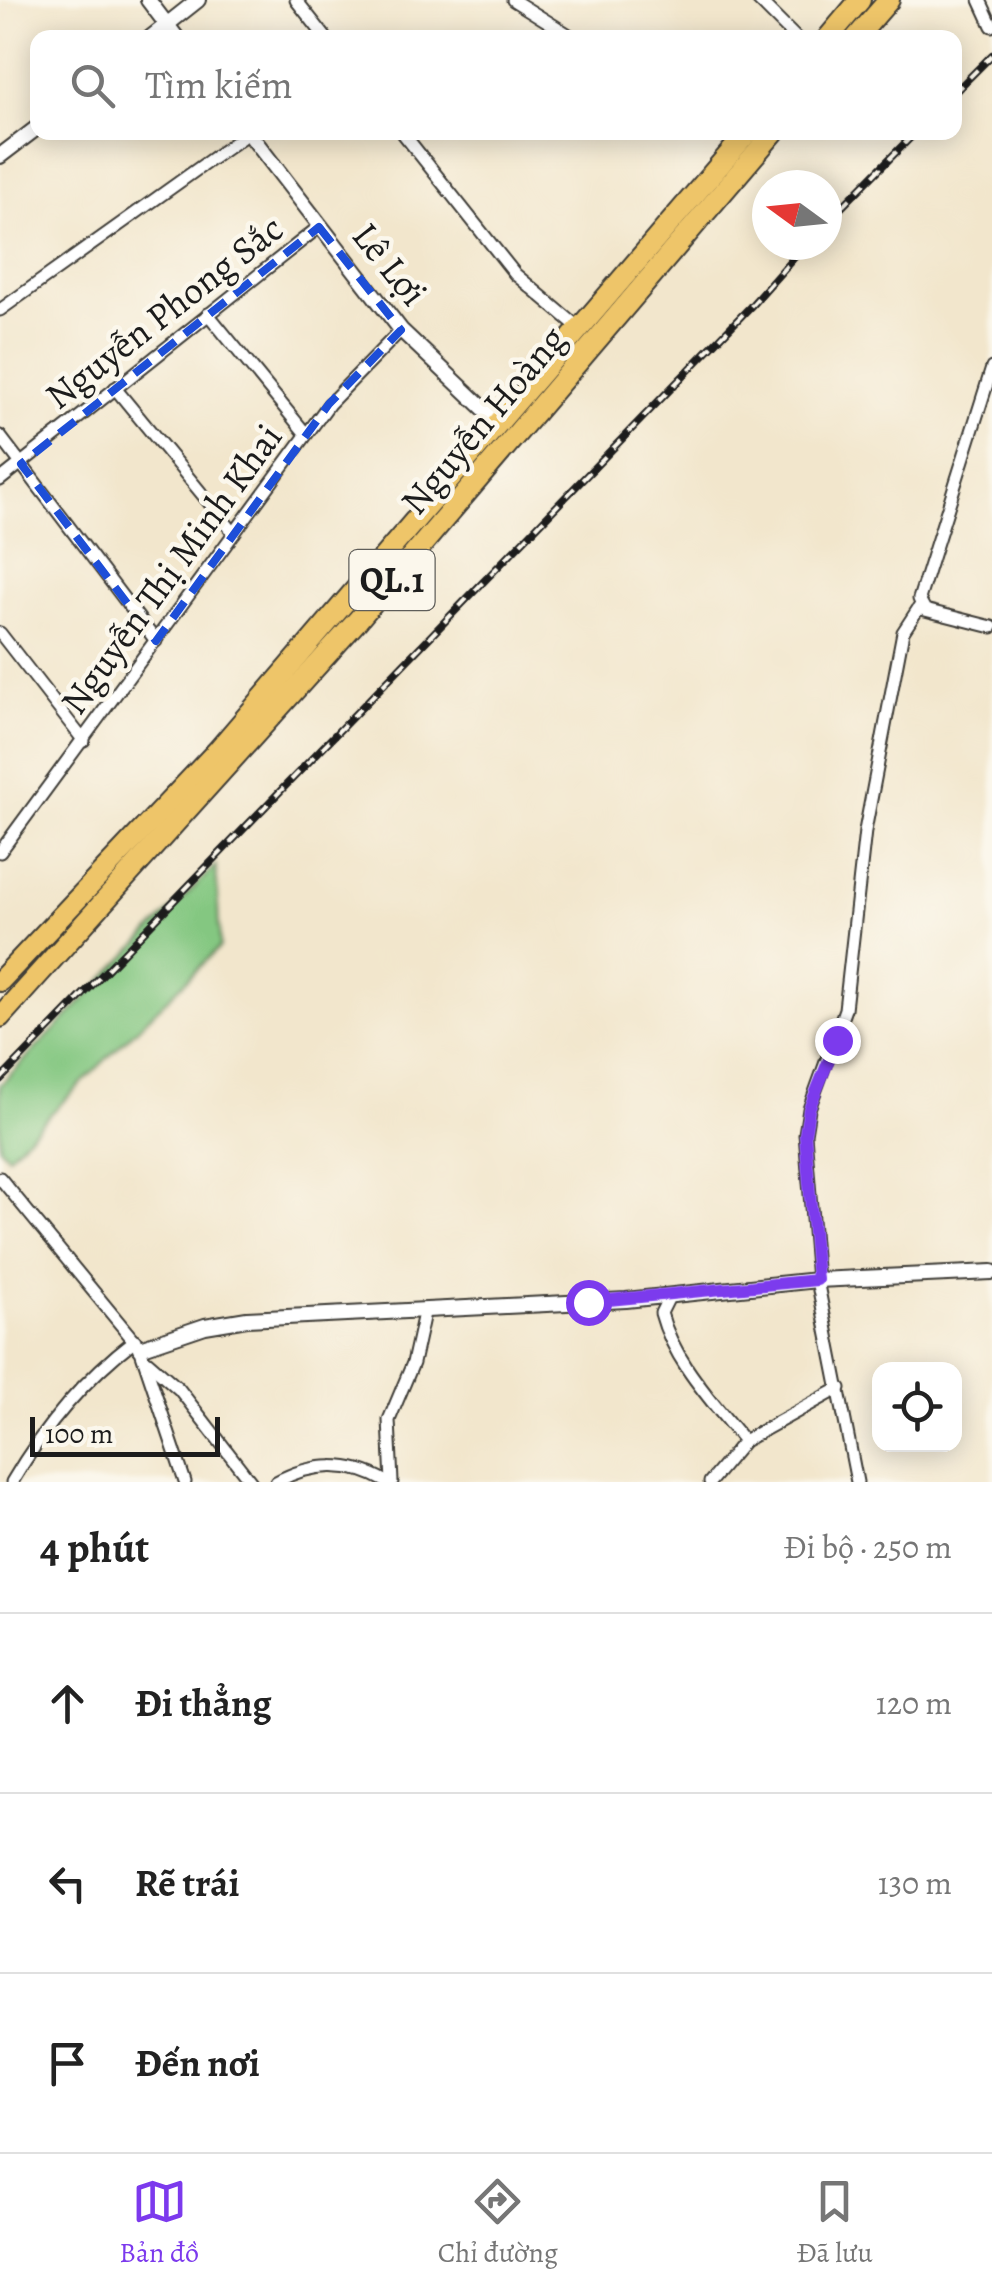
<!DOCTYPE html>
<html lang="vi">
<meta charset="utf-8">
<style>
body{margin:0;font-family:Alegreya,serif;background:#f2f2f2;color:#222}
.controls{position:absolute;right:30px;bottom:30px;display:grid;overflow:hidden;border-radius:20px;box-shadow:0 5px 25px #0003}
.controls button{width:90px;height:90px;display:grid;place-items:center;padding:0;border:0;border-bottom:2px solid #e0e0e0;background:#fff;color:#222;font:50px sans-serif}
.compass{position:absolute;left:752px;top:170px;width:90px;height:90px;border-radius:50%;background:#fff;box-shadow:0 5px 25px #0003;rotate:285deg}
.scale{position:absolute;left:30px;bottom:25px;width:190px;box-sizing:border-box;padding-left:10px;border:5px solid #1c1c1c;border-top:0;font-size:28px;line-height:35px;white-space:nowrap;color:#1c1c1c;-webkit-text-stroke:8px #fbf7ec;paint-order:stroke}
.stop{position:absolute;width:30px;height:30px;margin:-22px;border:8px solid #7c3aed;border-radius:50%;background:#fff}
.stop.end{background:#7c3aed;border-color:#fff;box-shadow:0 2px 10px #0008}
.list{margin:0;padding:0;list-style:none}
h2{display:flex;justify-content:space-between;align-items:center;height:130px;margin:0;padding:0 40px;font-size:42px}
h2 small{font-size:32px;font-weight:400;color:#767676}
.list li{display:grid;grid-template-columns:65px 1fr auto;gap:30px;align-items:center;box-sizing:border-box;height:180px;padding:0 40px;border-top:2px solid #e0e0e0}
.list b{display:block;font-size:38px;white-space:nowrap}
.list em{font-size:32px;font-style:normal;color:#767676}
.icon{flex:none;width:55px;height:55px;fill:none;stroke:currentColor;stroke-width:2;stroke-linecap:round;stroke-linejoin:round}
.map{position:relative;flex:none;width:992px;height:1482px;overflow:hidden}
.search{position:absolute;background:#fff;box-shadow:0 5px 25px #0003;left:30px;right:30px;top:30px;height:110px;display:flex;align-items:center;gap:25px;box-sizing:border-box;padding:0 35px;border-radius:20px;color:#767676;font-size:38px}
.sheet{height:670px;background:#fff}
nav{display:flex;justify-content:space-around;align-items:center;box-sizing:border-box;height:140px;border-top:2px solid #e0e0e0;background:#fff;font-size:28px;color:#767676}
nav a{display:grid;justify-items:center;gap:5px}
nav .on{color:#7c3aed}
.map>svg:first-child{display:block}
</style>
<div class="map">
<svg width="992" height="1482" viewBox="0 0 992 1482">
<rect width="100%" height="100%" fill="#fbf7ec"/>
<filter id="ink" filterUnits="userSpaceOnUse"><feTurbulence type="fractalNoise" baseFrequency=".01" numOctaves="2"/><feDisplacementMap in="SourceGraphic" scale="20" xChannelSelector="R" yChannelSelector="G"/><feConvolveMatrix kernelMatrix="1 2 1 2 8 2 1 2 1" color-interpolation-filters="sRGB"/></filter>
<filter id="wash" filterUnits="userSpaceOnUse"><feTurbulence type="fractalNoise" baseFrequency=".0048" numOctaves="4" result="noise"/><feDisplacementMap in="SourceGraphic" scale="40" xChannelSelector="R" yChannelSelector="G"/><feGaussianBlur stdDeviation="2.25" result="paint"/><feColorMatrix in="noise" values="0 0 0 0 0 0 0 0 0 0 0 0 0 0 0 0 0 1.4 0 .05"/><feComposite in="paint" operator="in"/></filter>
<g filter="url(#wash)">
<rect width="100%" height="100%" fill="#f2e6cc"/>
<path fill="#84c781" stroke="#50724e" stroke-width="2.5" d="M216,865L220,947L8,1156L0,1147V1085Z"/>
</g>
<g filter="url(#ink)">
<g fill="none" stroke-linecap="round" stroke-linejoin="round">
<g stroke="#3c3a36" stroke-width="15">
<g id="minor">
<path d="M296,0L326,38"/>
<path d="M513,0L574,38"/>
<path d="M758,0L796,38"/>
<path d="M980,0L992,26"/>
<path d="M402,132L515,274L579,328"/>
<path d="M0,310L248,133"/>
<path d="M208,314L306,434"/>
<path d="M992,368L919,599L925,610L992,627"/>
<path d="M115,388L234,533"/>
<path d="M0,436L156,641"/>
<path d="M0,480L319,227"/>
<path d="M0,633L84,741"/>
<path d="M0,852L329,404L401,330"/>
<path d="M0,1178L140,1348L185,1482"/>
<path d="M669,1297L661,1313C674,1362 713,1402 744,1441"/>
<path d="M147,1361L179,1389L251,1482"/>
<path d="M12,1482C44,1427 84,1379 135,1340"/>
<path d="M276,1482C312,1462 351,1461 387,1482"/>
<path d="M392,1482L389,1420L413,1363L424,1313"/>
<path d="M710,1482L744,1441L840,1388"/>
<path d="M857,1482L817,1280L805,1134L809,1109L845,1009L865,831L903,632L920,606"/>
</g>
</g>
<g stroke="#3c3a36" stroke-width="18">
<g id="tertiary">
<path d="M148,0L177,38"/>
<path d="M150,38L198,0"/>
<path d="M248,132L401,330L498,422"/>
<path d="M0,156L38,127"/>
<path d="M140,1348L205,1326L247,1319L626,1300L817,1280L992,1272"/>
</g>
</g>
<g stroke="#3c3a36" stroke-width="24">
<g id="trunk">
<path d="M828,38L860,0"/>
<path d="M856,38L889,0"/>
<path d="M0,981L218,750L748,132"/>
<path d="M0,1017L357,621L774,132"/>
</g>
</g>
<use href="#minor" stroke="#fff" stroke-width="11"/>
<use href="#tertiary" stroke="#fff" stroke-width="14"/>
<use href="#trunk" stroke="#eec569" stroke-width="20"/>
<g stroke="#1c1c1c" stroke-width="8">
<g id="rail">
<path d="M954,93L992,55"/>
<path d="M827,222L916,132"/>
<path d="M0,1080L750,307L805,245"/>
</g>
</g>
<use href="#rail" stroke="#fbf7ec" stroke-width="4" stroke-dasharray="11" stroke-linecap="butt"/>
</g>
</g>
<g fill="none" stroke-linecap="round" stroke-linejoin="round" filter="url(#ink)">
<path stroke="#7c3aed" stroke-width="12" d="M588,1302L817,1280L805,1134L809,1109L837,1040"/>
</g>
<path fill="none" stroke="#1d4ed8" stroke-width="8" stroke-dasharray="20 12" stroke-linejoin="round" d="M319,227L401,330L329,404L156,641L21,464Z"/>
<g text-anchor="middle" stroke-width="9" stroke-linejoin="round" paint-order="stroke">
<rect fill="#fbf7ec" stroke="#5f5e5a" stroke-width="2.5" x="349.5" y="550" width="85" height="60" rx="8"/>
<g font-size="35" font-weight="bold" fill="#1c1c1c">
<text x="392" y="592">QL.1</text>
</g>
<g font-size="38" fill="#1c1c1c" stroke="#fbf7ec">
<text transform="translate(390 264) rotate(51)" y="13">Lê Lợi</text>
<text transform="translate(164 312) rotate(-38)" y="13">Nguyễn Phong Sắc</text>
<text transform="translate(483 420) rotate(-50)" y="13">Nguyễn Hoàng</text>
<text transform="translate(171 569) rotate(-54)" y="13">Nguyễn Thị Minh Khai</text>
</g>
</g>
</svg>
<div class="controls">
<button><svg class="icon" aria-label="locate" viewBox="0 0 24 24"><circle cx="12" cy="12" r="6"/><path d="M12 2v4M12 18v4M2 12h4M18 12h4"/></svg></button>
</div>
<svg class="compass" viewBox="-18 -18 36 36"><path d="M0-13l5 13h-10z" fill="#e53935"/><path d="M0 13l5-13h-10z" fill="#767676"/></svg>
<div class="scale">100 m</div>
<div class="stop" style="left:588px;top:1302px"></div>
<div class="stop end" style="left:837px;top:1040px"></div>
<div class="search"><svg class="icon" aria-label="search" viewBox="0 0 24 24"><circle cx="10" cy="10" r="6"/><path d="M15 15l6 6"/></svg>Tìm kiếm</div>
</div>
<section class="sheet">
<h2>4 phút<small>Đi bộ · 250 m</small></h2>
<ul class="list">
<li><svg class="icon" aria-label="ahead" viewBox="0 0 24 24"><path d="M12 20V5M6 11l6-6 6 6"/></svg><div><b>Đi thẳng</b></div><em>120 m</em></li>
<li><svg class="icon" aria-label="left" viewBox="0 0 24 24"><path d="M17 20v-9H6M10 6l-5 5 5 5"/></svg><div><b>Rẽ trái</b></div><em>130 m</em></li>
<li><svg class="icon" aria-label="arrive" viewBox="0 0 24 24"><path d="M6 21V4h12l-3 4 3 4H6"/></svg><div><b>Đến nơi</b></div></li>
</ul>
</section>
<nav>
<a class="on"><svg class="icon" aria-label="map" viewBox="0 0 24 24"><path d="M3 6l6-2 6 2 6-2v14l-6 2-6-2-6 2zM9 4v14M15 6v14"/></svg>Bản đồ</a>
<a><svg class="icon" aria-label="directions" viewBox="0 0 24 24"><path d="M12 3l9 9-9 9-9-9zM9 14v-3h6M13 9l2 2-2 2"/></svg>Chỉ đường</a>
<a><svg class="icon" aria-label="saved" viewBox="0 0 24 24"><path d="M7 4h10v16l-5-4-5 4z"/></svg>Đã lưu</a>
</nav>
